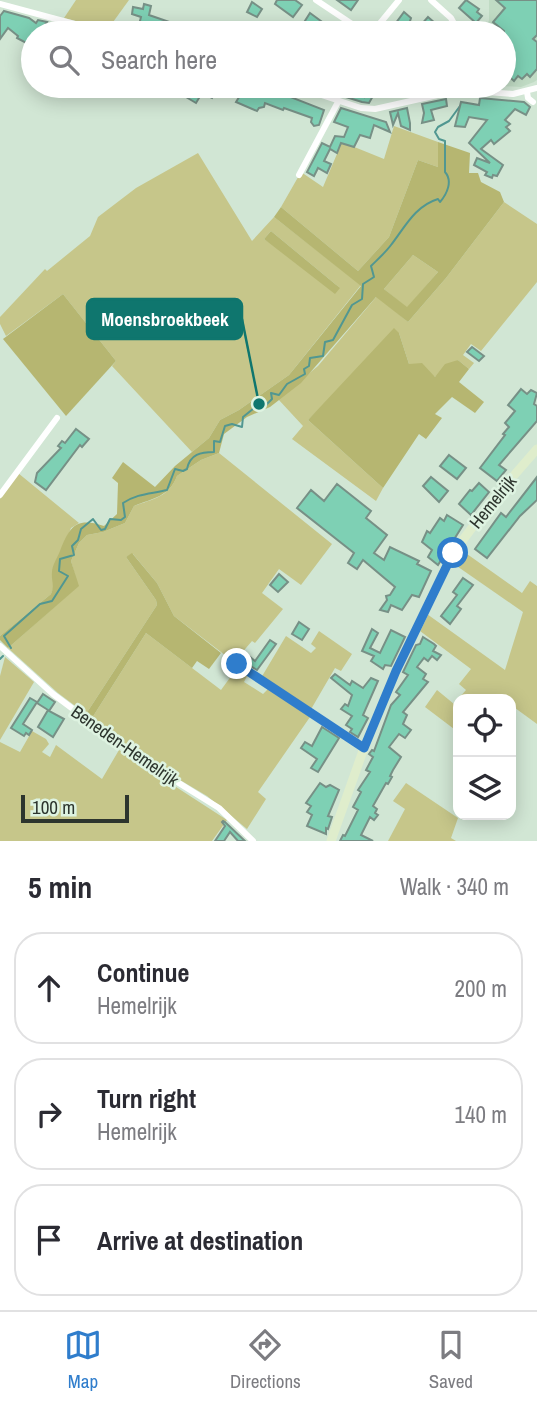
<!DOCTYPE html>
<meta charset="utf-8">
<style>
body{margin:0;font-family:"Archivo Narrow",sans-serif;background:#f2f2f3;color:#2b2b33}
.controls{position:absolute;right:21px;bottom:21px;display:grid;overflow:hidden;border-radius:14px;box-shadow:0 4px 18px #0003}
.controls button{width:63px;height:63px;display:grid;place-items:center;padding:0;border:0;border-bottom:2px solid #e1e1e2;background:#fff;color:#2b2b33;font:35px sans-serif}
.scale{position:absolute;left:21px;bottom:18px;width:108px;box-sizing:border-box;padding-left:7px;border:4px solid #2d352e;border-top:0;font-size:19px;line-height:24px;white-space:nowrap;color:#2d352e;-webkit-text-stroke:5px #def3e1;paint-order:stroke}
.stop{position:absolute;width:21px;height:21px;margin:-16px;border:5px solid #2f7dcc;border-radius:50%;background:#fff}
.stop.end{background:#2f7dcc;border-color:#fff;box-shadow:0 2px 7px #0008}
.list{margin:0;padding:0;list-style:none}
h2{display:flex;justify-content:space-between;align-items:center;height:91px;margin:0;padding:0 28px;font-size:30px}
h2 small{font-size:23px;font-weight:400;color:#7c7c81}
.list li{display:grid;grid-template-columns:46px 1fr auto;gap:21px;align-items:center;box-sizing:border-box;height:112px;margin:0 14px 14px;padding:0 14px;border:2px solid #e1e1e2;border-radius:28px}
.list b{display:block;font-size:26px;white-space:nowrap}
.list p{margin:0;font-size:23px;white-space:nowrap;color:#7c7c81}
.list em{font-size:23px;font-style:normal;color:#7c7c81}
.icon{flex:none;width:38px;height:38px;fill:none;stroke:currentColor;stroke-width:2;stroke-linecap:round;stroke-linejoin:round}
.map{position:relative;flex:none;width:537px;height:841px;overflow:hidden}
.search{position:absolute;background:#fff;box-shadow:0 4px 18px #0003;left:21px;right:21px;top:21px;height:77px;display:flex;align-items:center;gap:18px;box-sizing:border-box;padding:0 24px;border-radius:38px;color:#7c7c81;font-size:26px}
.sheet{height:469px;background:#fff}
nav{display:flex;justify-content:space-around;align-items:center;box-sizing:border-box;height:98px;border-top:2px solid #e1e1e2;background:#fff;font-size:19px;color:#7c7c81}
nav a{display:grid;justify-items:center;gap:4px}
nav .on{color:#2f7dcc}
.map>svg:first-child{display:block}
</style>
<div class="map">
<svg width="537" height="841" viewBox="0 0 537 841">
<rect width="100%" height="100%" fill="#d1e6d4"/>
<path fill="#c0dbc4" d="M489,0H537V80L534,82L521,87L501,86H504V33H485L489,20Z"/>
<g fill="#c6c68a" fill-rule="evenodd">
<path d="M76,0H129L108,29L64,18Z"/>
<path d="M394,126L438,142V167L418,160L389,237L358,271L281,207L301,172L323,187L342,142L384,159Z"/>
<path d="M198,153L252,241L274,217L361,285L289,375L239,410L220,420L209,438L192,452L112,366L116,361L63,294L6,336L0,324V317L45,269L47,271L90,236L98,217L136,188ZM271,231L340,288L264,239Z"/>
<path d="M504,202L537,224V282L481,351L471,344L463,355L474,363L469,369L458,360L435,377L409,364L399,333L308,420L383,488L376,501L292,439L303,426L278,399L318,366L377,296L408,322L446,278Z"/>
<path d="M413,255L438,272L407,308L384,289Z"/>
<path d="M219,453L332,544L301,585L279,569L262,593L283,609L255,643L252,641L234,662L174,616L157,583L133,554L126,557L156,600L157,605L86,714L58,693L8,648L78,586L71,561L79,543L87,535L103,532L125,523L134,506C153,499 169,497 177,476L201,460Z"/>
<path d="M18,473L79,523L71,528L52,574L54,587L51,594L0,636V499Z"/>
<path d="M460,549L522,593L530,581L537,586V724L511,705V699H503L497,695L495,699H458L466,690L459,684L471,669L420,631L427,614L505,670L523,612L451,562Z"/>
<path d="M319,631L352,654L341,671L335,668L310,711L261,678L286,636L311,653L316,648L311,644Z"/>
<path d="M146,633L221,690L237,668L247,676L244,682L263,694L268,689L310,717L258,792L266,799L247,829L207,796L138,755L92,718Z"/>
<path d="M5,657L34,682L0,740V676Z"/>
<path d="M437,690L454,704L458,699V732L425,707Z"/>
<path d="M32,731L46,739L49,744L42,752L50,757L56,745L102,779L119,750L227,820L212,841H0V742L20,752Z"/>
<path d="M406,783L458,818L451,838L456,841H388L405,809L393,801Z"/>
</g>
<g fill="#b6b671" fill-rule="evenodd">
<path d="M438,142L470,153L469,173H478L481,182L500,192L504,202L446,278L408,322L376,297L301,383L270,407L247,417L224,434L219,453L201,460L177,476C169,497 153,498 134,506L125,523L103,532L87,535L79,543L71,561L79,586L8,648L0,640V636L51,594C55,585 51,581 52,572C52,566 57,558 60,551C70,526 76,517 104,526L117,514L118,483L112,478L123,462L155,487L175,466L209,438L220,420L239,410L289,375L361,286L274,217L281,207L358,271L389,237L418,160L438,167ZM413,255L438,272L407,307L384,289Z"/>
<path d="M271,231L340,288L335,294L264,239Z"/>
<path d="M63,294L116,361L66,416L3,339Z"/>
<path d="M394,328L399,333L409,364L422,363L435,377L445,364L458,360L469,369L459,382L484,402L475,413L452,397L435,414L442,418L426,439L419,434L383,488L308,420Z"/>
<path d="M132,553L157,583L174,616L221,653L209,669L197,661L192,668L146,633L92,718L86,714L157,605L156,600L126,557Z"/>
</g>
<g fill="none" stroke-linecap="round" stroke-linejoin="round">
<g stroke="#519791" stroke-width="2">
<path d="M11,648L4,636L40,604L52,601L68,576L59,571L60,559L74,555L72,546L78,540L81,529L93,519L101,530L105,529L110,519L121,520L125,517L123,503C138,493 151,494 167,490L175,469L183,471L187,469C190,454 201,452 214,452V441L220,442L225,426L232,424L242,427L243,417L259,404L264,407L272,399L271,393L279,395L287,384L305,374L304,369L309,366L310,358L323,356L325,342L333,340L352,305L362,299L363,284L374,277L371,266C378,259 385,253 391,245C405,227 415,206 438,199L440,202C447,194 453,181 445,172V141L439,139L435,132L438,127L449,121L460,106"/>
<path d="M0,659L3,656"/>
</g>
</g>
<g fill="#7ed0b4" stroke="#779086" stroke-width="2">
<path d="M277,0H295L302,5L293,17L275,4Z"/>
<path d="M337,0H358L351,10Z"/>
<path d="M466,0L479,9L477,12L482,16L476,23L459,8Z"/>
<path d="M496,0H537V35L533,39L537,42V69L530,77L527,74L522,79L518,76L514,81L504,72V31L493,22L505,8Z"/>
<path d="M252,2L262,9L257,17L247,12Z"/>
<path d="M144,4L151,6L149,15L187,28L186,30L190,33H165L149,28L148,31L138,29L141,17L132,14L133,7L143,9Z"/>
<path d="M4,11L29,18L36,23L38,20L47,22L39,33H33V41L30,45L17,38L18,36L8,28L0,39V16Z"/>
<path d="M404,12L411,18L409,24L402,33H393L390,31Z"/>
<path d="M310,13L329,27L325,33L314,28L310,33H294L300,25L307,27L303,24Z"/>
<path d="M428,17L436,24L447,33H429L420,26Z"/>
<path d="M58,26L80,31L83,33H56Z"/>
<path d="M193,86H228L223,96L215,92L212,98L202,93L196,103L186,97Z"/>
<path d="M246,86H271L276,88L275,91L324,110L319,125L314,126L311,122L312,118L284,108L283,110L265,103L264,107L259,108L257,111L236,102Z"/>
<path d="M336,86L344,87L364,97L366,89L371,91L373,96L369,103L362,102L333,93Z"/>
<path d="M382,86H446V87L409,95L407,90L385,96Z"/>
<path d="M480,98L524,102L530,107L526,115L515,109L505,120L510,124L506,127L510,131L494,144L491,140L481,149L503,165L497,176L493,175L492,178L485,175L487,172L474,165L477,158L490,163L469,143L487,120L469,117L465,127L455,126L461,102L479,105Z"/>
<path d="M446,99L447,106L431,110L434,120L422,123L424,113L422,104Z"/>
<path d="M341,108L386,122L390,132L374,125L370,138L360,135L354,147L341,143L337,153L330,149L324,161L331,164L327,173L318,168L314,176L307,172L322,143L330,147L335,136L344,137L348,127L334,122Z"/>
<path d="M407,108L410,123V130L401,126L398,113L393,125L390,112Z"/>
<path d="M472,347L484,356L479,361L467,352Z"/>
<path d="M521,389L527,394L531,390L537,393L534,404L537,406V421L499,465L506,470L497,481L480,468L505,435L503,434L509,427L505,423L515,411L508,405Z"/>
<path d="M76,429L89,439L82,447L80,445L46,490L35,482L37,473L61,448L58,446L62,441L65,443Z"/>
<path d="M449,455L466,468L457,479L440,466Z"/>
<path d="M431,477L448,491L439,502L423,486Z"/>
<path d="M537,477V500L520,516L487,558L475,549L501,513L506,517Z"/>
<path d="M479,483L489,492L471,515L459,504L470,490L472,491Z"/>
<path d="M337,484L371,511L366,518L387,535L374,553L384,560L390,547L419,561L417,564L431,571L419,597L412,595L402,610L391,605L388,612L380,610L387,600L386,596L390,595L395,587L363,560L357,569L348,563L354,553L297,508L311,490L324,501Z"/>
<path d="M447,515L463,525L438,565L428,557L432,550L422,542L427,531L430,533L440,518L444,521Z"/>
<path d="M279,574L288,582L278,592L270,585Z"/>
<path d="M463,578L473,585L457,606L461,609L450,624L441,616L457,595L453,592Z"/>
<path d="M299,622L309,629L302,640L292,634Z"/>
<path d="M372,629L378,633L370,648L380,653L391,630L405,637L391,666L385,665L383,669L371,661L374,656L362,651Z"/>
<path d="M423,637L434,644L436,646L433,651L441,655L437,660L432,656L428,661L424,658L417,667L426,674L423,679L428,682L403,712L407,715L403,724L411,730L405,738L399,734L389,747L401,757L393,770L390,776L392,777L388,784L386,783L373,806L377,809L375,813L378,815L374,820L370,817L361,835L373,841H340L343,835L345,836L358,810L353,807L361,792L358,790L370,772L366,770L373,757L369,754L372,750L374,751L391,705L400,695L396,692L408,675L403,672L416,645L420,644Z"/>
<path d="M270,640L276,644L257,670L239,659L244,652L255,661Z"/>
<path d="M335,674L350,685L352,681L363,688L371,678L378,681L363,715L368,718L358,737L350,732L352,729L346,725L352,716L341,709L345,704L348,706L352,695L331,678Z"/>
<path d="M43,694L55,702L49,711L64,719L53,737L38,727L48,710L37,703Z"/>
<path d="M30,698L37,702L23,724L32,730L29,735L26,733L24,736L11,728Z"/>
<path d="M322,727L339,738L318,772L311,768L317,759L301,748L305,742L312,746Z"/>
<path d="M320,783L326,787L330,785L339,790L328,816L332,817L328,829L326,828V834L307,826L312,815L307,812L311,806L306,803Z"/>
<path d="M223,821L225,822L245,841H238L230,832L224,841H215L225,826L222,822Z"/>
</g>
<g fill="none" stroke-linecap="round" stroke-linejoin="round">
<g stroke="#fff" stroke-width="6">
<path d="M316,0L364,32L372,33"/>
<path d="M431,0L451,18L459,33"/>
<path d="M0,4L108,33"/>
<path d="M372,33L399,0"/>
<path d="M294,86L361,108L375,109L460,90L513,94L537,88"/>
<path d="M527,92L528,98L533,102"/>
<path d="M299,175L338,102"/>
<path d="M0,495L57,418"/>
<path d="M0,646L53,694L137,757L219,808L253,841"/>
<path d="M237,664L364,748"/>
</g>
<path stroke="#dfedcc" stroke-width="9" d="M331,841L364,748L396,671L453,553L496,496L537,449"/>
</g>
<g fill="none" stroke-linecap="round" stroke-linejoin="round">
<path stroke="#2f7dcc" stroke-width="9" d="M237,664L364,748L396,671L453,553"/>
</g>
<g text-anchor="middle" stroke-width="5" stroke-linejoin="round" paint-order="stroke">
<g font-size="18" fill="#2d352e" stroke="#def3e1">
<text transform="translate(493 502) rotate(-51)" y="6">Hemelrijk</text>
<text transform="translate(125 746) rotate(35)" y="6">Beneden-Hemelrijk</text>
</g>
</g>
<path fill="none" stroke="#0f766e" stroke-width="2.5" d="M259 404L242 319"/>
<circle fill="#0f766e" stroke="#def3e1" stroke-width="2.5" cx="259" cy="404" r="7"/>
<rect fill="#0f766e" stroke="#0f766e" stroke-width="2.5" x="87" y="299" width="155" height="40" rx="7"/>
<g font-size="19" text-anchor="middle" font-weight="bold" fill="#fff">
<text x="165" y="326">Moensbroekbeek</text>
</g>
</svg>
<div class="controls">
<button><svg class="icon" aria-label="locate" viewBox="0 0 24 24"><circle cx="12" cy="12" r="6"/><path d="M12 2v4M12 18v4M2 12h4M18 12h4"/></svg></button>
<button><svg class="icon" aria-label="layers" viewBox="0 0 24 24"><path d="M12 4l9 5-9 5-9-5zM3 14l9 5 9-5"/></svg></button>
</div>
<div class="scale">100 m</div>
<div class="stop" style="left:453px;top:553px"></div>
<div class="stop end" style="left:237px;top:664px"></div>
<div class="search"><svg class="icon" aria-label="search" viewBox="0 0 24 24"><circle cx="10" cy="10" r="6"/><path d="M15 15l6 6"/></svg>Search here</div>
</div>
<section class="sheet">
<h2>5 min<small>Walk · 340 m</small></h2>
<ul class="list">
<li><svg class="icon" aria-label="ahead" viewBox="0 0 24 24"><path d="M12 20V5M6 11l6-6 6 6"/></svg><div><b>Continue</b><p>Hemelrijk</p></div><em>200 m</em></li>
<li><svg class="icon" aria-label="right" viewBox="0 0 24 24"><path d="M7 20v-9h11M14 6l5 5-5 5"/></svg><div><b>Turn right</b><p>Hemelrijk</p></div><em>140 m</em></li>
<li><svg class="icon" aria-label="arrive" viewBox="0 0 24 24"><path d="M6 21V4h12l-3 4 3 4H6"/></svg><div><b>Arrive at destination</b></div></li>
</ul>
</section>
<nav>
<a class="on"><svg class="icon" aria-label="map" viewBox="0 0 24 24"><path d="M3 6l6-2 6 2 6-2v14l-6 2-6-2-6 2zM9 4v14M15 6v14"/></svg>Map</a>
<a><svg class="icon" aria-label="directions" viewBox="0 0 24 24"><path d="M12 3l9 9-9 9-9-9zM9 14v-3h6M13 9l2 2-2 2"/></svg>Directions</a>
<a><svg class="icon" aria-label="saved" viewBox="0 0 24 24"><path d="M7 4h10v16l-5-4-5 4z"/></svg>Saved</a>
</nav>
